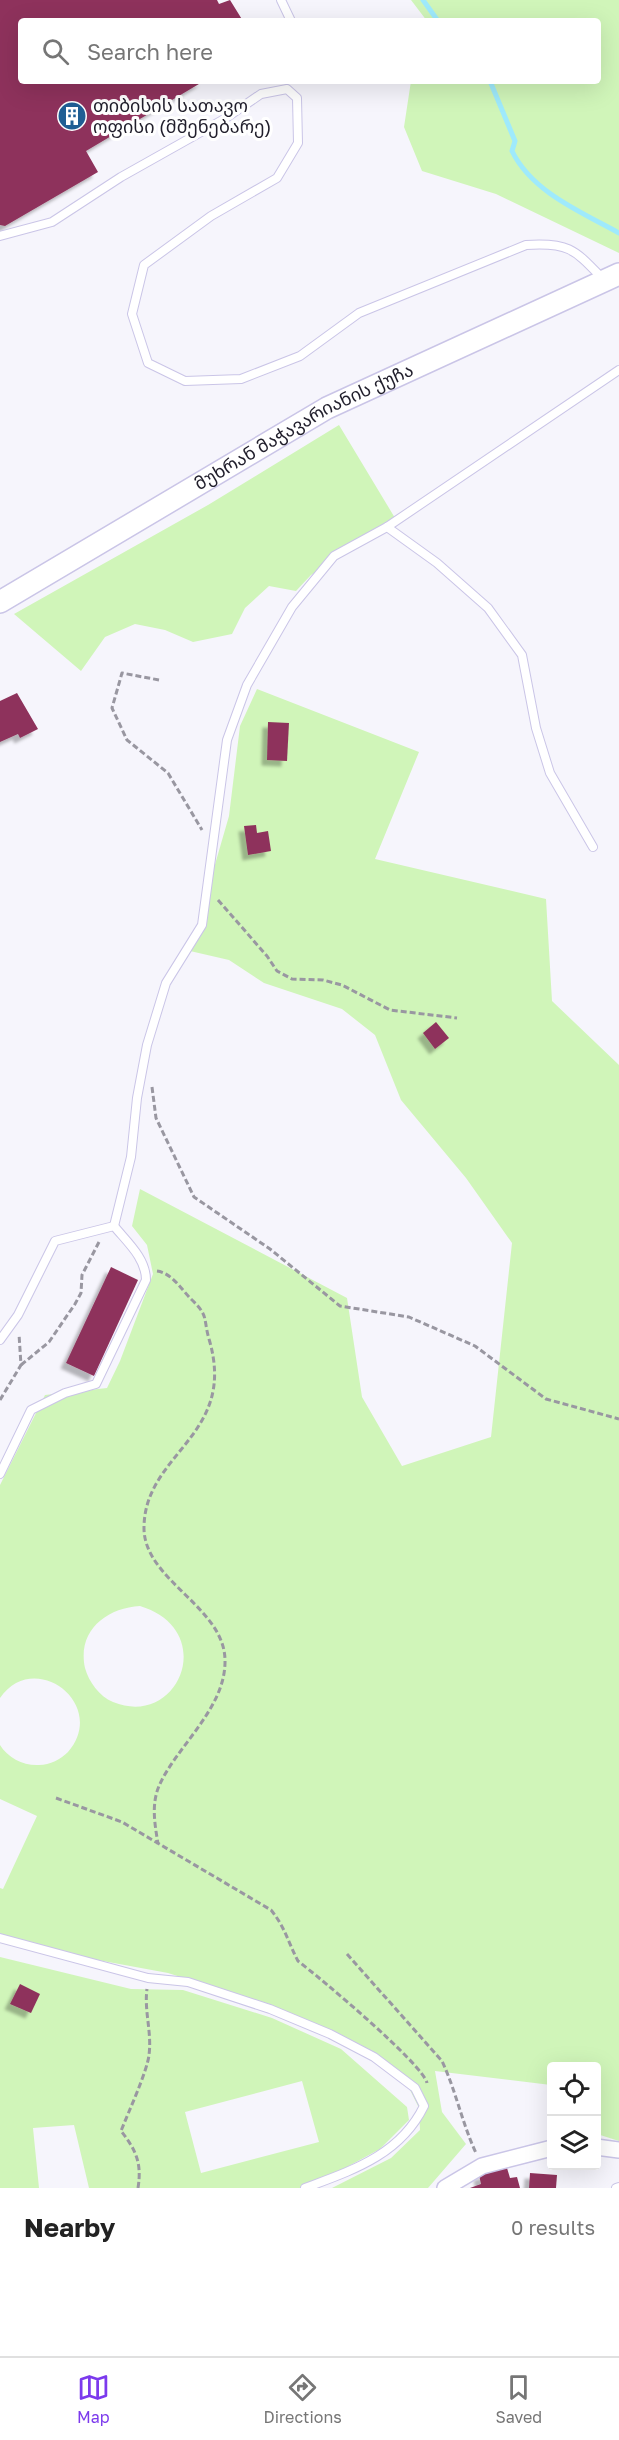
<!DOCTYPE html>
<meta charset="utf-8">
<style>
body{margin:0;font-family:"Golos Text","Noto Sans Georgian",sans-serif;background:#f6f6f6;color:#222}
.controls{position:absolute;right:18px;bottom:18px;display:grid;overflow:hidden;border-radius:6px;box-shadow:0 6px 24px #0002}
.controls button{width:54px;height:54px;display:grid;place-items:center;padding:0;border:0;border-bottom:2px solid #e0e0e0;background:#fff;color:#222;font:30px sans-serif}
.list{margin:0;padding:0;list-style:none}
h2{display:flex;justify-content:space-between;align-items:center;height:78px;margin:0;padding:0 24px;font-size:26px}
h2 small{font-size:20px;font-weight:400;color:#767676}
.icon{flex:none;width:33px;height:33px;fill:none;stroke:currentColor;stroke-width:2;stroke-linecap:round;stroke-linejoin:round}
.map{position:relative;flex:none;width:619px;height:2188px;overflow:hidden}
.search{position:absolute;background:#fff;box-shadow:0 6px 24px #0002;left:18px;right:18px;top:18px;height:66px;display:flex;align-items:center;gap:15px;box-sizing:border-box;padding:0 21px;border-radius:6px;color:#767676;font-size:22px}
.sheet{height:168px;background:#fff}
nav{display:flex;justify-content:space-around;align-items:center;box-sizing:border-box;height:84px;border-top:2px solid #e0e0e0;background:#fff;font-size:16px;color:#767676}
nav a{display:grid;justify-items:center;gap:3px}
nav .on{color:#7c3aed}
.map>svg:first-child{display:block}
</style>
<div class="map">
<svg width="619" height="2188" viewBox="0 0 619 2188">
<defs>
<filter id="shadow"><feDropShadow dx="-5.5" dy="5.5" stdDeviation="1.5" flood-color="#0004"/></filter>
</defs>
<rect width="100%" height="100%" fill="#f6f5fc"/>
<g fill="#d0f5b9" fill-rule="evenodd">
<path d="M411,0H619V253L496,194L422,171L404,127L411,81H598V21H427Z"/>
<path d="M339,425L395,518L311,575L296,591L269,586L245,608L232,634L193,642L165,630L135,624L105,637L81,671L14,614L208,505Z"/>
<path d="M257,689L419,752L375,859L546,899L552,1001L619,1065V2141L597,2134L596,2066H552L551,2085L435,2071L442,2112L466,2144L428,2188H332L391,2158L420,2130L419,2108L409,2088L372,2054L269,2005L168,1973L0,1942V1888L3,1889L37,1816L0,1799V1745C8,1758 24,1766 39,1765C50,1765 61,1759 68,1752C109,1704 34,1648 0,1698V1485L45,1395L107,1388L120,1361L153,1274L147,1245L132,1226L140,1189L347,1298L362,1397L402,1466L491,1437L512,1243L466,1178L401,1100L375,1035L342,1009L264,983L229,960L190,951L229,816L240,726ZM140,1606C219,1630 179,1729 113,1702C99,1696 89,1682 85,1668C77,1631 106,1608 140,1606Z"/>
<path d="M0,1957L131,1989L183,1990L272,2018L341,2049L407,2107L409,2120L380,2149L308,2188H89L74,2125L33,2128L39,2188H0ZM302,2081L319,2142L201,2173L185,2112Z"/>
</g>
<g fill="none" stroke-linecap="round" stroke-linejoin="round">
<g stroke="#9feafc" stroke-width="5">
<path d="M423,0L438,21"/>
<path d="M490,81L515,141L512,151C532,192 581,212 619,233"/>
</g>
</g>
<g fill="#8e335b" filter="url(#shadow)">
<path d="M0,0H217L219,4L230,0L243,21H21V81H204L86,151L98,172L5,226L0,225Z"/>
<path d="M17,693L38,729L20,738L18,734L0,742V701Z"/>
<path d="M268,722L289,723L287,761L267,760Z"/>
<path d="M256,825L257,833L268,831L271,851L248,855L244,826Z"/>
<path d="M436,1022L449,1038L435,1049L423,1033Z"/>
<path d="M111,1267L138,1280L94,1376L66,1363Z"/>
<path d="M20,1984L40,1994L31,2013L10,2004Z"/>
<path d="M507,2168L510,2178L517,2177L520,2188H470L481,2184L479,2175Z"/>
<path d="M530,2173L557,2175L556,2188H529Z"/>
</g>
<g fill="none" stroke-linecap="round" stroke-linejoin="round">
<g stroke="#cac5e7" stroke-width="10">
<g id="lane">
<path d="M281,0L291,21"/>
<path d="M0,236L52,222L121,177L226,118L261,94L287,89L297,98L298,143L277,178L211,216L144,265L132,314L148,363L185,381L241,379L300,356L359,313L526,245C570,242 575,250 604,280"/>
<path d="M387,527L437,563L488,608L522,655L536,728L550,773L593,847"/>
<path d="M114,1226L131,1157L137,1098L147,1045L166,983L202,925L227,740L247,685L292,607L334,556L387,527L619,370"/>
<path d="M0,1340L18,1315L55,1241L114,1226"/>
<path d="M0,1474L31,1410L65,1393L96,1384L146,1280C146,1258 127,1242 114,1226"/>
<path d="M0,1938L148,1978L188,1982L270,2009L330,2034L374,2057L415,2088L424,2106C400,2155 353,2170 305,2188"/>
<path d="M616,2188L619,2187"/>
</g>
</g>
<g stroke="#cac5e7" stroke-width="18">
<g id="street">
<path d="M596,2147L619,2150"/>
<path d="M445,2188L482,2166L552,2148"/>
</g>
</g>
<g stroke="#cac5e7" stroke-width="24">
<g id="secondary">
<path id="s1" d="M0,602L327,408L619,274"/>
</g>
</g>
<g stroke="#9997a1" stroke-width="3" stroke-dasharray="6 3" stroke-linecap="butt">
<path d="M159,680L122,673L112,708L127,740L168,773L202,830"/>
<path d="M218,900L267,956L277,971L292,979L323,980L342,985L390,1010L457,1018"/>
<path d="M152,1087L156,1118L194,1197L270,1249L340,1306L409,1317L475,1346L546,1399L619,1419"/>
<path d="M157,1271C172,1273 181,1289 191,1299C209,1316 203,1318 209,1339C238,1436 145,1452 144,1527C143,1581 227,1607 225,1663C224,1710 176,1747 159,1786C151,1805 155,1825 158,1844"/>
<path d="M21,1365L49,1342L75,1304L81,1293L82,1275L99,1242"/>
<path d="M0,1400L21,1365L19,1334"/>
<path d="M56,1798L122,1822L271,1910C285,1927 288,1942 298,1961C319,1977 423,2064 427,2083"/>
<path d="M347,1954L442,2061C456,2091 462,2123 476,2153"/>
<path d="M138,2188C142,2163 136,2150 121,2131C128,2113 147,2072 149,2055C152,2032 144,2011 147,1989"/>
</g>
<use href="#lane" stroke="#fff" stroke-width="8"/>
<use href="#street" stroke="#fff" stroke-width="15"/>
<use href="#secondary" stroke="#fff" stroke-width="21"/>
</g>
<defs>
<g id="building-disc" transform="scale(1.5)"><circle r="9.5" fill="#1f5e94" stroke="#fff"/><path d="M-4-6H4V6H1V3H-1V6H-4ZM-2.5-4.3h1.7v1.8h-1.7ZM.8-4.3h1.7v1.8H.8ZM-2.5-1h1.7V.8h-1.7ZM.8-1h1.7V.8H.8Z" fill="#fff"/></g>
</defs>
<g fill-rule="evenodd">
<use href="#building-disc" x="72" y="116"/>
</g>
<g text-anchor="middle" stroke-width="6" stroke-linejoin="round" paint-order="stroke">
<g font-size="18" fill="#201e2b" stroke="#fff" text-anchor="start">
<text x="93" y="112">თიბისის სათავო<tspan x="93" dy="21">ოფისი (მშენებარე)</tspan></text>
</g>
<g font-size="18" fill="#201e2b" stroke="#fff">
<text dy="6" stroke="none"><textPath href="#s1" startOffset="351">მუხრან მაჭავარიანის ქუჩა</textPath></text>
</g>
</g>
</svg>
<div class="controls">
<button><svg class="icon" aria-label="locate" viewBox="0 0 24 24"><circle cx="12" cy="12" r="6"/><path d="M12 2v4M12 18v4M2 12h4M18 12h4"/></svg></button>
<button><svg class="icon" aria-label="layers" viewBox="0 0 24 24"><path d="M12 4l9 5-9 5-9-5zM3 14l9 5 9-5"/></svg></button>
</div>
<div class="search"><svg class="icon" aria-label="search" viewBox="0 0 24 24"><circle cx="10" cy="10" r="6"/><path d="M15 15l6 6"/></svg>Search here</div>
</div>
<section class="sheet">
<h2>Nearby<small>0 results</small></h2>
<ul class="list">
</ul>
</section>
<nav>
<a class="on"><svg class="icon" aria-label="map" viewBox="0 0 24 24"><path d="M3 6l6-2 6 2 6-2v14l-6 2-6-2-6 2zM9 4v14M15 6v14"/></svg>Map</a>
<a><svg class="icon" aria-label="directions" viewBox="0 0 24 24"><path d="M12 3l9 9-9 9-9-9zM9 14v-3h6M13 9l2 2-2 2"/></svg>Directions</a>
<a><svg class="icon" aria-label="saved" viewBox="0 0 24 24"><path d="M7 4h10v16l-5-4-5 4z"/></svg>Saved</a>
</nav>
